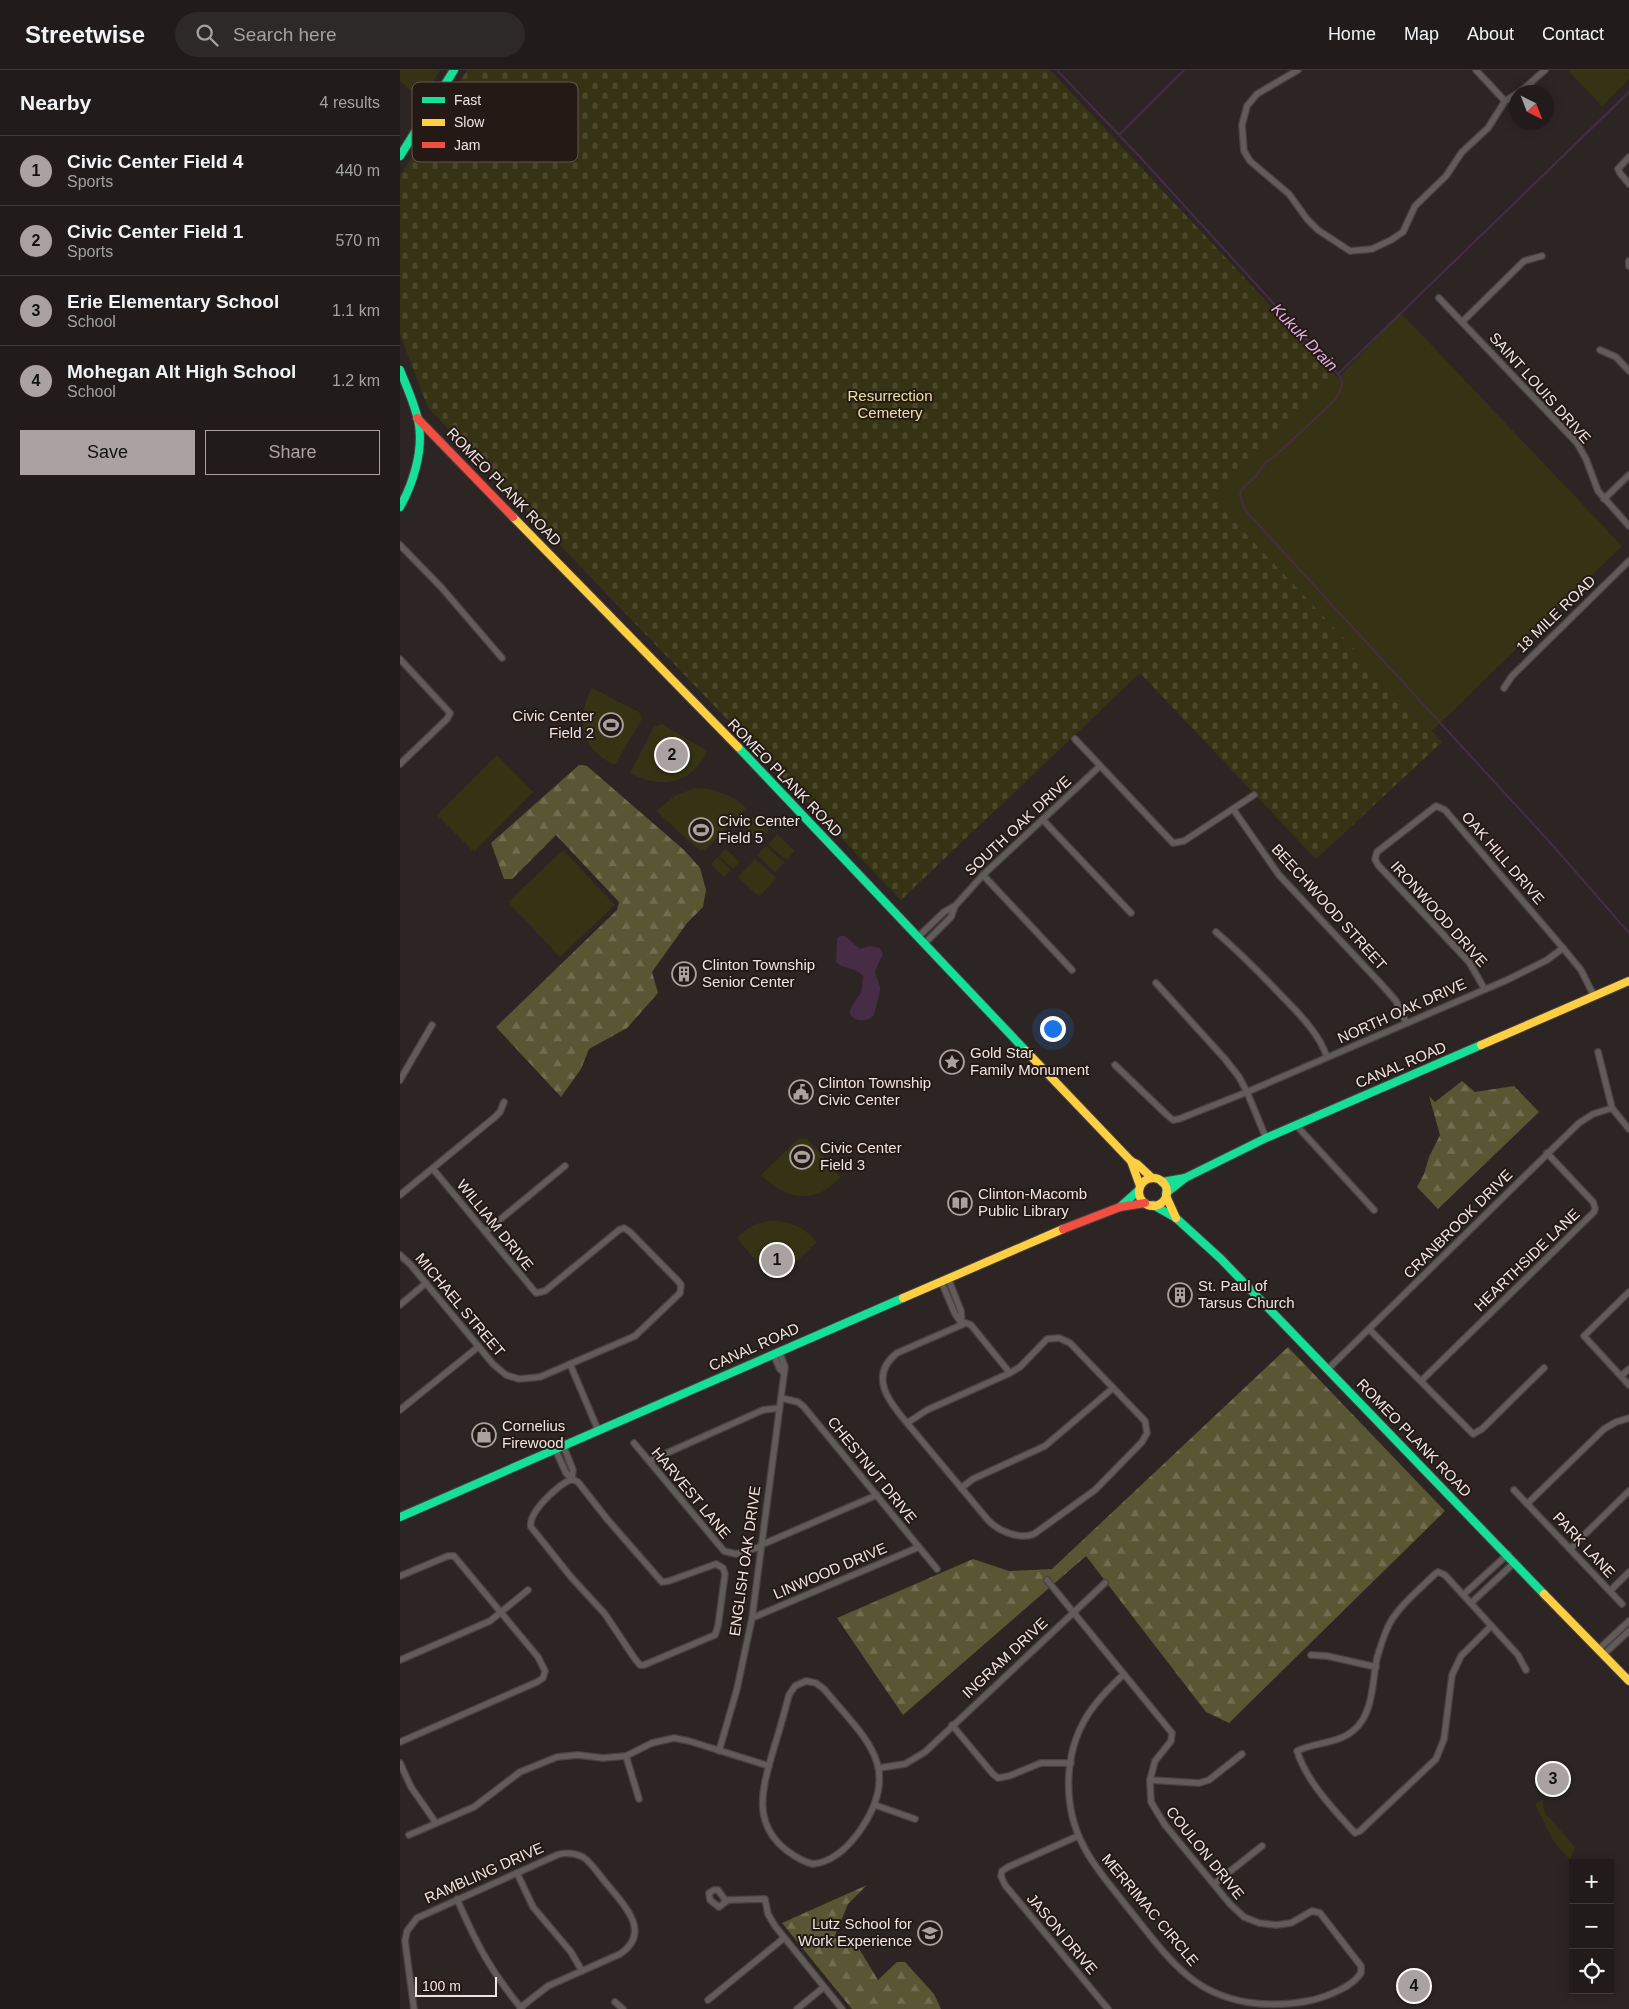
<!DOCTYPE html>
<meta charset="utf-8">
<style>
body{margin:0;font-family:Arial,sans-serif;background:#2d2928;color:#f1f3f6}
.controls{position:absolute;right:15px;bottom:15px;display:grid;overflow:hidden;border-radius:0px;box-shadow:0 2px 12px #0003}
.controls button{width:45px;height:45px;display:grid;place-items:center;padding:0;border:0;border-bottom:1px solid #3e3a3a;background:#211c1b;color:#f1f3f6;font:25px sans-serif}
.compass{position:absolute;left:1109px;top:15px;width:45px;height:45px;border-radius:50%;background:#211c1b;box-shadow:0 2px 12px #0003;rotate:138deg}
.scale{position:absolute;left:15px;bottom:12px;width:82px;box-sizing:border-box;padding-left:5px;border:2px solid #eee5e3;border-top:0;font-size:14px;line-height:18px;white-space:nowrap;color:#eee5e3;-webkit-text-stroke:4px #251916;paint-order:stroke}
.you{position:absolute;left:652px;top:958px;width:18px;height:18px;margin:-12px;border:4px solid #fff;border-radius:50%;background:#1a73e8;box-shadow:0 0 0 8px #1a73e833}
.badge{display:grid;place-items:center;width:32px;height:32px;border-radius:50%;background:#aaa2a0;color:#111;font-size:16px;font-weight:700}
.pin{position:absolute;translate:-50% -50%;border:2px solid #fff;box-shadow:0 1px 5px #0006}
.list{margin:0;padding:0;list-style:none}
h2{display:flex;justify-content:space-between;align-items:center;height:65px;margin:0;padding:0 20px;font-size:21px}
h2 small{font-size:16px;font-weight:400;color:#a2a1a3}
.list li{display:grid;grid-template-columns:32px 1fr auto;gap:15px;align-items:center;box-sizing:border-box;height:70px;padding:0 20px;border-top:1px solid #3e3a3a}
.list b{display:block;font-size:19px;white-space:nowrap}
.list p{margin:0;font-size:16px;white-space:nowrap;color:#a2a1a3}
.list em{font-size:16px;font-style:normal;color:#a2a1a3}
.actions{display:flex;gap:10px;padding:15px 20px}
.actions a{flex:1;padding:11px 0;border:1px solid #aaa2a0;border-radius:0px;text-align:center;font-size:18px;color:#aaa2a0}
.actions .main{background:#aaa2a0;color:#111}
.icon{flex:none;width:28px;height:28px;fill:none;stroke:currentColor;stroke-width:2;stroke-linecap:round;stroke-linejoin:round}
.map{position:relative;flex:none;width:1229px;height:1939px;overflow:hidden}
header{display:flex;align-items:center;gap:30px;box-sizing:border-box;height:70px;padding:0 25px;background:#211c1b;border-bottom:1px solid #3e3a3a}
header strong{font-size:24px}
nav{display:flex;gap:28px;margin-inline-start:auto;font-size:18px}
.search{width:350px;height:45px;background:#2d2928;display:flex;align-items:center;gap:12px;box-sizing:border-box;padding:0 18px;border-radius:28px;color:#a2a1a3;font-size:19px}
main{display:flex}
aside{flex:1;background:#211c1b}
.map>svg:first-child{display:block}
</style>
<header>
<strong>Streetwise</strong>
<div class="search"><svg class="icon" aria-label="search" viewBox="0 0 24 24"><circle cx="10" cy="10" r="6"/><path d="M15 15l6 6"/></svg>Search here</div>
<nav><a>Home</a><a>Map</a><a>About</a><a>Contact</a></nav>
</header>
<main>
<aside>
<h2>Nearby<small>4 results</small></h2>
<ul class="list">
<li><span class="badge">1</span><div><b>Civic Center Field 4</b><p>Sports</p></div><em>440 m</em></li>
<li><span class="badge">2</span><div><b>Civic Center Field 1</b><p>Sports</p></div><em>570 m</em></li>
<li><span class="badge">3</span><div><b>Erie Elementary School</b><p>School</p></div><em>1.1 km</em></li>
<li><span class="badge">4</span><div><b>Mohegan Alt High School</b><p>School</p></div><em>1.2 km</em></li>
</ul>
<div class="actions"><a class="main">Save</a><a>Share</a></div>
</aside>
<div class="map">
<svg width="1229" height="1939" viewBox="0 0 1229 1939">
<defs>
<pattern id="forest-firs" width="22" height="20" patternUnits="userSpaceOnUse" patternTransform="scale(1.25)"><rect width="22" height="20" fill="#5a5533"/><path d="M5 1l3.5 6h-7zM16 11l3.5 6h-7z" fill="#726d50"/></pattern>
<pattern id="cemetery-stones" width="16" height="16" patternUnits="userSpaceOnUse" patternTransform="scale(1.25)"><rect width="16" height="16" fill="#363314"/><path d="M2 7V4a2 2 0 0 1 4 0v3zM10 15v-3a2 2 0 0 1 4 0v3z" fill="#4a472b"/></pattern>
</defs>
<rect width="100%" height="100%" fill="#2c2524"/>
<g fill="#363314">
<path d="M0,0H40L22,30L0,11Z"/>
<path d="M1168,0H1229V9L1202,36Z"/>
<path d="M1001,243L1222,476L1032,661L811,428L938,308Z"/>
<path d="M192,618L239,642L242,649L215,695C181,680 175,650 192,618Z"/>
<path d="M262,654L307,681C291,715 262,719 230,703L254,657Z"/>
<path d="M97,685L133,722L74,782L37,745Z"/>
<path d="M296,718C316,719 331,724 346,738L305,780H299L256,741L276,725Z"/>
<path d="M353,747L369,758L367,763L356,769L345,756Z"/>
<path d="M377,764L395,781L386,790L368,774Z"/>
<path d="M366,776L384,793L375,802L357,785Z"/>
<path d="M326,779L340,792L333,799L319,786Z"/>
<path d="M163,780L215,835L160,887L108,832Z"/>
<path d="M318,787L331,800L324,807L311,794Z"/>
<path d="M355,789L376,808L359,827L338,807Z"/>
<path d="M407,1068L441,1107C415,1135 386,1130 361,1105L398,1069Z"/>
<path d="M371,1151C392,1151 403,1157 417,1172L379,1208H370L337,1168C347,1157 357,1152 371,1151Z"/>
<path d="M1142,1730L1145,1743L1175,1777L1170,1790L1152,1769L1135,1734Z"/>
</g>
<g fill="url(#forest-firs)">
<path d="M179,695L187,696L284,780L300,798L306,820L303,837L287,853L252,902L258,923L227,958L189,979L181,999L161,1027L96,957L217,840L219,832L156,765L112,809H104L91,773Z"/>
<path d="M1062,1011L1075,1022L1114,1016L1139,1042L1038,1139L1017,1117L1024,1104L1029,1087L1040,1065L1029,1026L1035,1032Z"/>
<path d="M888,1277L1045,1441L829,1653L806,1642L686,1486L503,1645L437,1548L573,1489L609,1501L652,1499Z"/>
<path d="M467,1815L448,1834L434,1868L452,1867L478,1910L497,1892H505L534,1924L541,1939H452L382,1853Z"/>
</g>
<path fill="url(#cemetery-stones)" d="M67,0H650L938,308L812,428L1042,672L916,789L740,603L501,830L28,338L0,264V106Z"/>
<path fill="#462c45" d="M440,866H445L460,879L470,876L480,878L483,884L475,901C476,907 479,912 480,917C481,921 475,940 474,945C469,949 466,951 459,950C439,945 458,930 461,922C463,917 461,912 464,907C455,896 444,900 436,892L437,869Z"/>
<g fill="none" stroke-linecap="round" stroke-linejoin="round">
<g stroke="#462c45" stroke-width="2">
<path d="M657,0L740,87L938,304L942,310L941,318L936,329L873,388L866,392L857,405L841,420L840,425L845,440L1156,779L1229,863"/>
<path d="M719,65L784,0"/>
<path d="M938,304L1229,22"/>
</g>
<g stroke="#484241" stroke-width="8">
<g id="street">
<path d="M898,0L857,24L847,36L842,55L844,81L850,91L889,124L907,149L918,160L950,181L972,179L991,170L1003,162L1015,136L1046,106L1062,82L1088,58L1105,31"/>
<path d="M1076,0L1105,31"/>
<path d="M1120,22L1145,0"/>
<path d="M1105,31L1116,24"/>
<path d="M1229,87L1218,99L1220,103L1229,114"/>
<path d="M1229,191V196"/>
<path d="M1039,228L1177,373L1186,389L1198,421L1229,456"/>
<path d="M1062,252L1124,191L1142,186"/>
<path d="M1200,280L1216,287L1229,301"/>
<path d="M1204,429L1229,405"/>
<path d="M0,475L41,517L102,588"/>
<path d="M0,589L50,643L47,649L0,694"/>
<path d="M1104,618L1112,606L1229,491"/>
<path d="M675,669L773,773L784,771L854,725"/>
<path d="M833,739L879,805L982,915L996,931L1006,952"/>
<path d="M643,750L731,843"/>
<path d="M583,805L672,900"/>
<path d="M816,862C838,881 858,901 878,922C897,942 918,961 927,987"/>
<path d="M518,867L544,842L555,836"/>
<path d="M524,874L551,847L555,836L583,805L700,696"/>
<path d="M756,913L825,989L839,1007L847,1022L866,1068"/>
<path d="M1084,918L1069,892L978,795L975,789L977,782L1036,736L1045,740L1163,878L1181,900L1194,926"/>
<path d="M1198,982L1212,1038L1229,1059"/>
<path d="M715,995L767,1045L773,1050L779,1049L847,1022L1107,910L1147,890L1163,878"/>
<path d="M0,1010L32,955"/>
<path d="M896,1055L974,1140"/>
<path d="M0,1125L95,1047L100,1042L104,1032"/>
<path d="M85,1162L165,1096"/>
<path d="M0,1185L10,1194L93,1294L106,1305L119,1309L140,1307L235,1266L280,1223L281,1215L278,1211L230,1162L224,1158L219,1160L145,1221L136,1223L33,1099"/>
<path d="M541,1211L555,1244L562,1254L561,1241L548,1208"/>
<path d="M1229,1222L1184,1266L1229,1315"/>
<path d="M0,1235L26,1213"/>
<path d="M969,1259L1073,1364L1082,1359L1144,1298"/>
<path d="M373,1284L380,1299L383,1302"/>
<path d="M170,1294L198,1360"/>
<path d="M928,1299L1179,1053L1193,1044L1212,1038"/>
<path d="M1221,1306L1229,1299"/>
<path d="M1021,1311L1194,1142L1195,1138L1193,1132L1147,1083"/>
<path d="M381,1328L398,1332L404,1337L537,1499"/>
<path d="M0,1340L78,1277"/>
<path d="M507,1353L527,1340L610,1303L620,1297L647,1269L659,1268L670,1273L745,1351L747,1363L742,1372L695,1420L634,1464C620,1470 598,1461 588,1450L507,1353C489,1332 468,1306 497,1283L566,1253L571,1255L610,1303"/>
<path d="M234,1373L324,1481L336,1484L360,1477"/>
<path d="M155,1379L166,1403L172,1409L173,1400L163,1375"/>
<path d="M249,1391L363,1340L379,1338"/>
<path d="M172,1409L178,1412L207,1449L262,1512L269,1511L316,1494L323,1498L325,1504L318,1556L315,1565L244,1595H240L235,1589L205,1544L171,1507L131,1457C128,1442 158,1415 172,1409Z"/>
<path d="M561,1418L573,1409L645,1376L713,1318"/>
<path d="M1114,1420L1222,1534"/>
<path d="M1127,1434L1204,1359L1216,1352L1229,1348"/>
<path d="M361,1475L477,1425"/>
<path d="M1170,1479L1229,1421"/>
<path d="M0,1506L48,1486H54L138,1587L145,1601L143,1608L137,1612L0,1672"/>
<path d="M647,1510L772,1663L771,1671L755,1691L750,1710L751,1732L765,1755L830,1834L844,1847L859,1853L876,1855L891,1853L912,1841L920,1843L961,1896V1903C952,1917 928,1926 913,1930C870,1939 823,1935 788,1906C765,1887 747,1861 728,1838C713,1818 695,1799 684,1777C663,1738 663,1685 687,1646C697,1630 710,1617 724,1604"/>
<path d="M1210,1521L1229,1502"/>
<path d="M1063,1525L1108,1484"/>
<path d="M1071,1533L1115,1492"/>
<path d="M352,1548L519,1477"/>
<path d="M1091,1556L1061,1586L1052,1605L1044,1669L1036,1689L960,1761L955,1763C933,1739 907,1712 897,1681C915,1672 938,1674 954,1660C974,1643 972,1611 977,1588C980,1578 983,1568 987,1559C995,1539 1020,1519 1035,1504L1038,1502L1045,1505L1118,1585L1126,1600"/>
<path d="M1199,1579L1229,1551"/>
<path d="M1204,1584L1229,1561"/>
<path d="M911,1585L927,1586L976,1597"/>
<path d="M0,1590L90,1551L128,1520"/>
<path d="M406,1611L416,1613L424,1619C465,1669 505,1697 459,1762C448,1777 433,1792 413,1794C403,1792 394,1786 386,1780C351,1752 363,1717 373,1681C379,1662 384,1644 389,1625L395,1616Z"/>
<path d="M552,1655L593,1704L598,1708L609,1706L641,1693H671"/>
<path d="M319,1681L337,1619L352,1548L385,1297L379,1281"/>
<path d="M226,1686L239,1729"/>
<path d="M0,1693L11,1717L36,1753"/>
<path d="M479,1698L505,1694L525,1682L705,1513"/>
<path d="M750,1710L799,1713L809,1710L842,1684"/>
<path d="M475,1735L515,1749"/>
<path d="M9,1765L74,1737L120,1702L157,1687L178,1685L203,1688L226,1686L252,1673L274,1668L289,1671L369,1696"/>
<path d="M678,1766L608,1797L602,1801L601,1806L605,1815L708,1939"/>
<path d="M117,1803L133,1837L171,1882L182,1901"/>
<path d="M814,1814L862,1776"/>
<path d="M57,1829C76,1873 91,1902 122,1939"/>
<path d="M326,1831L318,1820H314L309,1823L310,1830L319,1837L328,1830L365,1829L368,1844L375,1856L442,1939"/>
<path d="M308,1930L384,1868"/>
<path d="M215,1932L223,1939"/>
<path d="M14,1939L5,1871L7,1861L17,1848L157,1785C166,1782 174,1783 183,1787C192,1793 199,1805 206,1813C223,1834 253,1862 220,1884L148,1916L120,1938"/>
<path d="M397,1939L424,1917"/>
</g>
</g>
<g stroke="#484241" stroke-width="10">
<g id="fast">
<path d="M0,86L54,0"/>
<path d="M0,300C7,318 16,336 19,355C23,382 13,414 0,437"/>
<path d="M338,677L626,981"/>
<path d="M762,1112L785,1108"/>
<path d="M766,1123L785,1108L866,1068L1081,975"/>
<path d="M753,1135L776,1148L821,1189L1144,1524"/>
<path d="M720,1137L739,1120"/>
<path d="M0,1447L503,1228"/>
</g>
</g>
<g stroke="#484241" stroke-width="10">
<g id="slow">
<path d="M113,447L338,677"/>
<path d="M1081,975L1229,911"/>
<path d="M626,981L731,1091L737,1094L752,1108"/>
<path d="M731,1091L740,1116"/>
<circle cx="753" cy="1122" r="14"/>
<path d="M766,1126L776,1148"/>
<path d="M503,1228L663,1159"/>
<path d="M1144,1524L1229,1611"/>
</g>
</g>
<g stroke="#484241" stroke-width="10">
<g id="jam">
<path d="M17,348L113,447"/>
<path d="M663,1159L720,1137L745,1133"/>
</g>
</g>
<use href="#street" stroke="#615b5a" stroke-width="5.5"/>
<use href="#fast" stroke="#16e098" stroke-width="8"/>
<use href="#slow" stroke="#ffcf43" stroke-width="8"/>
<use href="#jam" stroke="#f24e42" stroke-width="8"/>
</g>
<defs>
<g id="stadium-ring" transform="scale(1.25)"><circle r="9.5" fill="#251916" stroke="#aaa2a0" stroke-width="1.5"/><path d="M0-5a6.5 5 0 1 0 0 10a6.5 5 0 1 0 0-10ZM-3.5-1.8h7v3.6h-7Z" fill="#aaa2a0"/></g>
<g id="building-ring" transform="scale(1.25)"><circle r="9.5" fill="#251916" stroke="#aaa2a0" stroke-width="1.5"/><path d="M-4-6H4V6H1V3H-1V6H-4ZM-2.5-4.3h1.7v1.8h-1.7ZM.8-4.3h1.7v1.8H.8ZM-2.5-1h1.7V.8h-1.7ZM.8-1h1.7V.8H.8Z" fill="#aaa2a0"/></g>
<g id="sight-ring" transform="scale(1.25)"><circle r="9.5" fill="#251916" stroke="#aaa2a0" stroke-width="1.5"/><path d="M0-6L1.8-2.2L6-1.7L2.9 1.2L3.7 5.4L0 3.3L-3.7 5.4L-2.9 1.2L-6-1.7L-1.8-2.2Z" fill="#aaa2a0"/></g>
<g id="civic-ring" transform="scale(1.25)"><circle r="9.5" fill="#251916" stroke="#aaa2a0" stroke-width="1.5"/><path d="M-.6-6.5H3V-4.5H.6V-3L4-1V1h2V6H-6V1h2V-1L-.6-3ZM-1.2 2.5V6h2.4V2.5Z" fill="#aaa2a0"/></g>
<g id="library-ring" transform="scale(1.25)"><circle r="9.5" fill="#251916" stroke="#aaa2a0" stroke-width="1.5"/><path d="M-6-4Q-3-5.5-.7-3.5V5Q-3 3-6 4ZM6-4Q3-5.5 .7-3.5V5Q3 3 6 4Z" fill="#aaa2a0"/></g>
<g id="shop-ring" transform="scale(1.25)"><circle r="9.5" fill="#251916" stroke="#aaa2a0" stroke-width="1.5"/><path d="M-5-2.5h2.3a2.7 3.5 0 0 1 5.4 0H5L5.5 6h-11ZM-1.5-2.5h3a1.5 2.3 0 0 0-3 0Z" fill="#aaa2a0"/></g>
<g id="school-ring" transform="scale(1.25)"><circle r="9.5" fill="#251916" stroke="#aaa2a0" stroke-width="1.5"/><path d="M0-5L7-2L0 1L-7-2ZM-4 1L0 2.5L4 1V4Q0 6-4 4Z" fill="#aaa2a0"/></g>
</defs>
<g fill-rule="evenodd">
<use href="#stadium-ring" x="211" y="655"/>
<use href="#stadium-ring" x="301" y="760"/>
<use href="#building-ring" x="284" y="904"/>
<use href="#sight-ring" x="552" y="992"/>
<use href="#civic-ring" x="401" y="1022"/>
<use href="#stadium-ring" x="402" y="1087"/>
<use href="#library-ring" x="560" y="1133"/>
<use href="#building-ring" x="780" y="1225"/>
<use href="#shop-ring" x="84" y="1365"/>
<use href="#school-ring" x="530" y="1863"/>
</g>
<g text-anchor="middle" stroke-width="4" stroke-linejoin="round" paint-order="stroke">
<g font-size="15" fill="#eee5e3" stroke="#251916">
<text transform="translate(1140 318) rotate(48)" y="5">SAINT LOUIS DRIVE</text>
<text transform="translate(104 417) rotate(46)" y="5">ROMEO PLANK ROAD</text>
<text transform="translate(1156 544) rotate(-44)" y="5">18 MILE ROAD</text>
<text transform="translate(385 708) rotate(46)" y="5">ROMEO PLANK ROAD</text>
<text transform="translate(618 756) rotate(-43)" y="5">SOUTH OAK DRIVE</text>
<text transform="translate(1103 788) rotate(49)" y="5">OAK HILL DRIVE</text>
<text transform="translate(929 837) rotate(48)" y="5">BEECHWOOD STREET</text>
<text transform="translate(1039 844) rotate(48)" y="5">IRONWOOD DRIVE</text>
<text transform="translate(1002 941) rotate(-24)" y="5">NORTH OAK DRIVE</text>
<text transform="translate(1001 995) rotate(-23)" y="5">CANAL ROAD</text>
<text transform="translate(1058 1154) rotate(-45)" y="5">CRANBROOK DRIVE</text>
<text transform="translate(95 1155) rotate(51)" y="5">WILLIAM DRIVE</text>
<text transform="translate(1127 1190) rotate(-44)" y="5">HEARTHSIDE LANE</text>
<text transform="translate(60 1235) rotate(50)" y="5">MICHAEL STREET</text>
<text transform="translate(354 1277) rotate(-24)" y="5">CANAL ROAD</text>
<text transform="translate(1014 1368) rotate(46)" y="5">ROMEO PLANK ROAD</text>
<text transform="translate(472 1400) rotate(51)" y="5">CHESTNUT DRIVE</text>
<text transform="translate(291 1423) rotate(50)" y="5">HARVEST LANE</text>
<text transform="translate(1184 1475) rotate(47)" y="5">PARK LANE</text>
<text transform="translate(345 1491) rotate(-82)" y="5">ENGLISH OAK DRIVE</text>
<text transform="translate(430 1501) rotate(-23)" y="5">LINWOOD DRIVE</text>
<text transform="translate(605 1588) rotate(-43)" y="5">INGRAM DRIVE</text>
<text transform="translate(805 1783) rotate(51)" y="5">COULON DRIVE</text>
<text transform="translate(84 1803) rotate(-24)" y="5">RAMBLING DRIVE</text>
<text transform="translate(750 1840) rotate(50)" y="5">MERRIMAC CIRCLE</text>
<text transform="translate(662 1864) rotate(50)" y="5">JASON DRIVE</text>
</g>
<g font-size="15" fill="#e8e19d" stroke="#251916">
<text x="490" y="331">Resurrection<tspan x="490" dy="17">Cemetery</tspan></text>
</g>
<g font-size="15" fill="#eee5e3" stroke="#251916" text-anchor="start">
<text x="194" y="651" text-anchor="end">Civic Center<tspan x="194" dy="17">Field 2</tspan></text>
<text x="318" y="756">Civic Center<tspan x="318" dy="17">Field 5</tspan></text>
<text x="302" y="900">Clinton Township<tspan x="302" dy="17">Senior Center</tspan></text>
<text x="570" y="988">Gold Star<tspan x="570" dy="17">Family Monument</tspan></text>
<text x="418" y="1018">Clinton Township<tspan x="418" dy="17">Civic Center</tspan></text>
<text x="420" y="1083">Civic Center<tspan x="420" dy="17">Field 3</tspan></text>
<text x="578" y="1129">Clinton-Macomb<tspan x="578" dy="17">Public Library</tspan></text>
<text x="798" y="1221">St. Paul of<tspan x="798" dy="17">Tarsus Church</tspan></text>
<text x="102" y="1361">Cornelius<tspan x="102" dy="17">Firewood</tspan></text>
<text x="512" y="1859" text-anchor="end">Lutz School for<tspan x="512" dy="17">Work Experience</tspan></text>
</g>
<g font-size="16" font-style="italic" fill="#e1aedf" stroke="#251916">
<text transform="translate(905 267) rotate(46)" y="6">Kukuk Drain</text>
</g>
</g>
<rect x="12" y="12" width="166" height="80" rx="8" fill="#251916" stroke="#615654" stroke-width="1"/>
<rect x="22" y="27" width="23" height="6" fill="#16e098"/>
<rect x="22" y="49" width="23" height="7" fill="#ffcf43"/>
<rect x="22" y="72" width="23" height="6" fill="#f24e42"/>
<g font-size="14" fill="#eee5e3">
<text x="54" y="35">Fast</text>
<text x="54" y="57">Slow</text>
<text x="54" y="80">Jam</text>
</g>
</svg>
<div class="controls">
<button>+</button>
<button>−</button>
<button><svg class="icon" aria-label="locate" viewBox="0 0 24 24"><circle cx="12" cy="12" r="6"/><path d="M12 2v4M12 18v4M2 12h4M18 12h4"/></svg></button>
</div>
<svg class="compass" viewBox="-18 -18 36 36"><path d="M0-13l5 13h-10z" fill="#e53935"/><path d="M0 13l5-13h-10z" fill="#a2a1a3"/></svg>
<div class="scale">100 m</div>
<div class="you"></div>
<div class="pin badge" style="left:377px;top:1190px">1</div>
<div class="pin badge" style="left:272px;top:685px">2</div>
<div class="pin badge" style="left:1153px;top:1709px">3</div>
<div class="pin badge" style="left:1014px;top:1916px">4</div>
</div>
</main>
